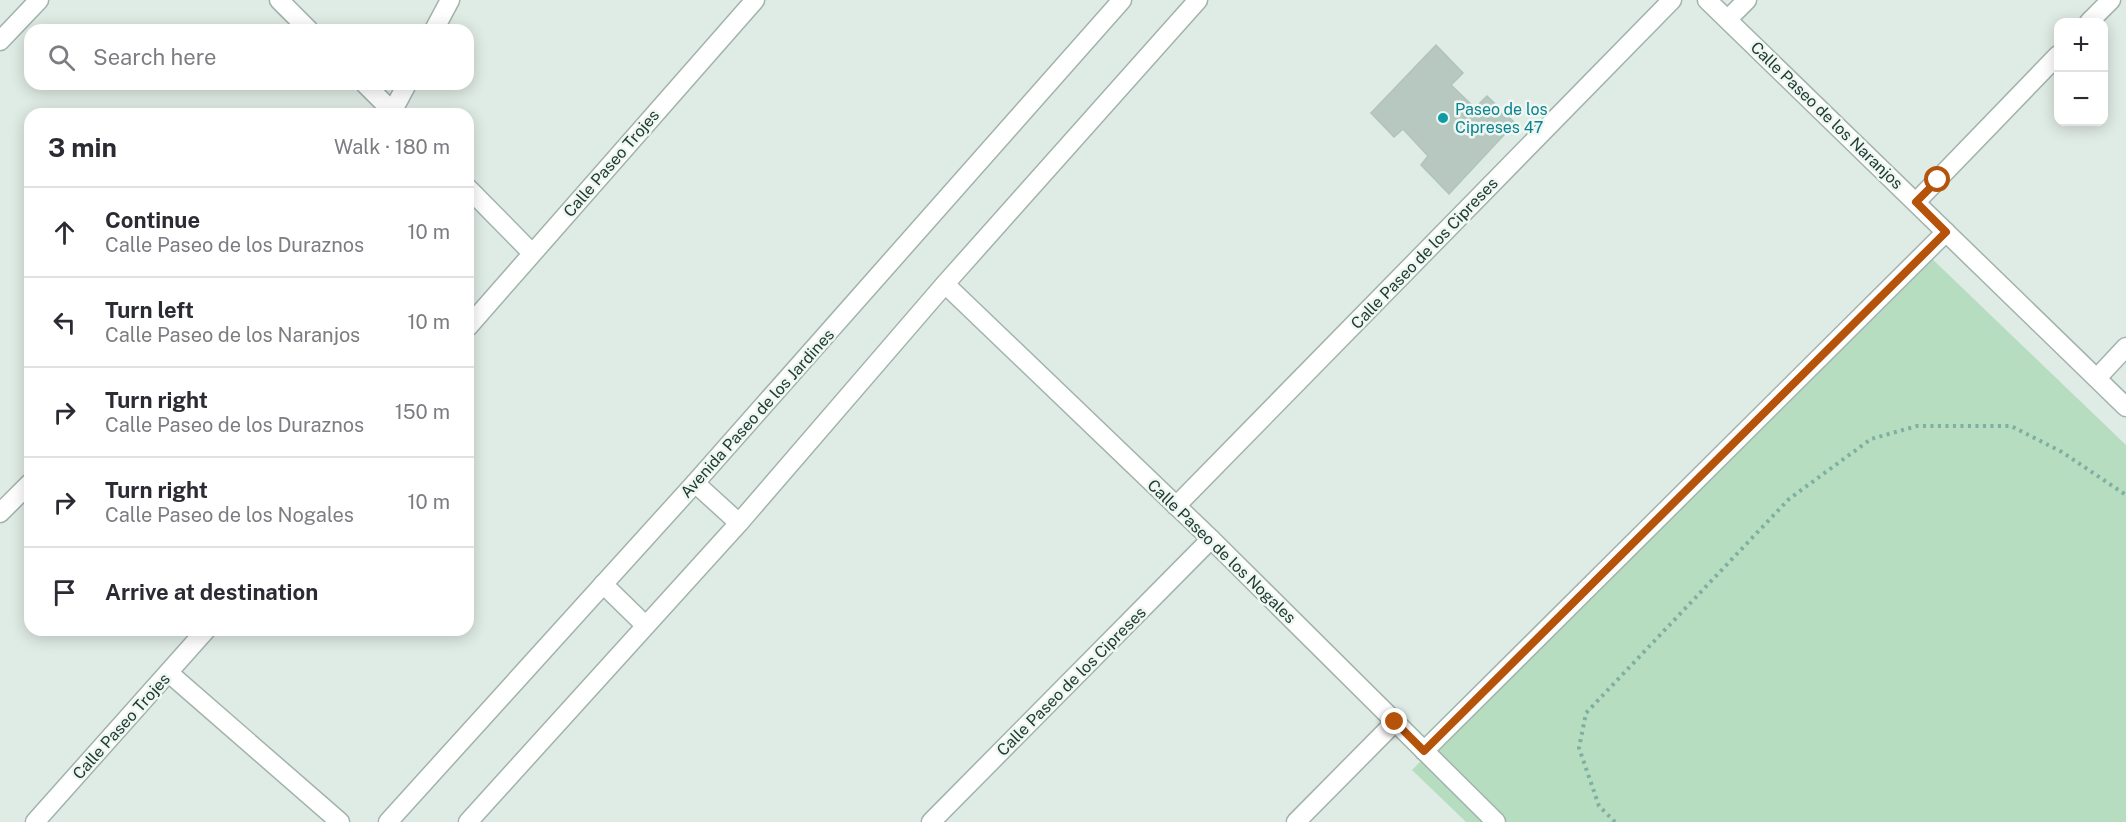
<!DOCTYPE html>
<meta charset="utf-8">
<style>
body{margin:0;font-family:"Public Sans",sans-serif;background:#f2f2f3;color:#2b2b33}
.controls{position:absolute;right:18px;top:18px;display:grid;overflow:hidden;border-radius:12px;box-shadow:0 3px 15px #0003}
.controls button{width:54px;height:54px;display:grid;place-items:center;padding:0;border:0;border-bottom:2px solid #e1e1e2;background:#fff;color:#2b2b33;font:30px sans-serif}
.stop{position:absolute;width:18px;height:18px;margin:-14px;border:4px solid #b45309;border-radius:50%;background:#fff}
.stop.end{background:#b45309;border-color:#fff;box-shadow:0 2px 6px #0008}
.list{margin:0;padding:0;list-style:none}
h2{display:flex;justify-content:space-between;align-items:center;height:78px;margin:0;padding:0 24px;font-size:26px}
h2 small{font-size:20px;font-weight:400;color:#7c7c81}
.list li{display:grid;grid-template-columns:39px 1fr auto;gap:18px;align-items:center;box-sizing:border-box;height:90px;padding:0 24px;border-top:2px solid #e1e1e2}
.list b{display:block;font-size:22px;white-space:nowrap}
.list p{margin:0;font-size:20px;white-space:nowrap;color:#7c7c81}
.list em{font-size:20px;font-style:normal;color:#7c7c81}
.icon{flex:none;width:33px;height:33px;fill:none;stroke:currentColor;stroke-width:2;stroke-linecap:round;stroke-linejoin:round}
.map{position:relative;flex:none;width:2126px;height:822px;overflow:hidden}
.search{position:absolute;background:#fff;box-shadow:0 3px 15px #0003;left:24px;top:24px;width:450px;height:66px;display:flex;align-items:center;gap:15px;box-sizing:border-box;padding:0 21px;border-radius:18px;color:#7c7c81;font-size:22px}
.panel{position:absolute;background:#fff;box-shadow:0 3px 15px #0003;left:24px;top:108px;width:450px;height:528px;border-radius:18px}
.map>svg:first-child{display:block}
</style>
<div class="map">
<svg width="2126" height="822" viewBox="0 0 2126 822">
<rect width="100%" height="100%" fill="#dfebe5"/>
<path fill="#b7ddc1" d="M1925,252L2126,445V822H1466L1412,770Z"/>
<path fill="#b7c8c1" stroke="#b1c4bc" stroke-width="1.5" d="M1436,45L1463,73L1451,85L1475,108L1487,96L1515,123L1449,194L1421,165L1428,156L1403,129L1394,137L1371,113Z"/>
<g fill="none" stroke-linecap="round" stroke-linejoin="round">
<g stroke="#a2b3ac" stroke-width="21">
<g id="minor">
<path d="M279,0L309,30"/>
<path d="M1707,0L2126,407"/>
<path d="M1728,19L1747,0"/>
<path d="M2089,22L2111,0"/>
<path d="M434,30L450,0"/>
<path d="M0,41L39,0"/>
<path d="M365,84L395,114"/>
<path d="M391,114L407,84"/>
<path d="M468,188L532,253"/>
<path d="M1916,202L2058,55"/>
<path d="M945,284L1211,539L1496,822"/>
<path d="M468,327L755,0"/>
<path d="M2097,378L2126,347"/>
<path d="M695,483L739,523"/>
<path d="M1176,506L1672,0"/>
<path d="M0,513L30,483"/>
<path d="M603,584L644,624"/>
<path d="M169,673L340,822"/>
<path d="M1424,751L1946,232"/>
<path d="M35,822L206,630"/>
<path d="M388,822L695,483L1122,0"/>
<path d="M468,822L739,523L945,284L1198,0"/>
<path d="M931,822L1211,539"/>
<path d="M1296,822L1395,722"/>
</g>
</g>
<path stroke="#7eafa0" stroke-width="4" stroke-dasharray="3 4.5" stroke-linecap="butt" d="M1615,822L1599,806L1579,748L1586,713L1789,499L1871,439L1917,426H2011L2062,452L2126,495"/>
<use href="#minor" stroke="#fff" stroke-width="18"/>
</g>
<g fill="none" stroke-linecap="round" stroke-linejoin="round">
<path stroke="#b45309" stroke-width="8" d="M1395,722L1424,751L1946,232L1916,202L1938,180"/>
</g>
<circle fill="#0f9aa8" stroke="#eff7f3" stroke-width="2" cx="1443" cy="118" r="6"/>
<g text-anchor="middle" stroke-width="5" stroke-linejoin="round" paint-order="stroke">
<g font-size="16" fill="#0d838f" stroke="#eff7f3" text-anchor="start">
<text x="1455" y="115">Paseo de los<tspan x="1455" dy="18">Cipreses 47</tspan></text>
</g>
<g font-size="16" fill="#203b33" stroke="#eff7f3">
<text transform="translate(1827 115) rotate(44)" y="6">Calle Paseo de los Naranjos</text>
<text transform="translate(611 163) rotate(-49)" y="6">Calle Paseo Trojes</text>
<text transform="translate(1424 253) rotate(-46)" y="6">Calle Paseo de los Cipreses</text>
<text transform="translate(757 413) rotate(-48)" y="6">Avenida Paseo de los Jardines</text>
<text transform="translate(1222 551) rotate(44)" y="6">Calle Paseo de los Nogales</text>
<text transform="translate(1071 681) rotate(-45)" y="6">Calle Paseo de los Cipreses</text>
<text transform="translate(121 726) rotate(-48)" y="6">Calle Paseo Trojes</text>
</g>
</g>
</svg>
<div class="controls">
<button>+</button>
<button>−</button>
</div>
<div class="stop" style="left:1938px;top:180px"></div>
<div class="stop end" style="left:1395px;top:722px"></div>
<div class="search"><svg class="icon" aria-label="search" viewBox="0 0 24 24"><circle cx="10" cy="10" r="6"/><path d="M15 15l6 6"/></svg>Search here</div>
<section class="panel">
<h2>3 min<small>Walk · 180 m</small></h2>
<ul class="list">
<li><svg class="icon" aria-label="ahead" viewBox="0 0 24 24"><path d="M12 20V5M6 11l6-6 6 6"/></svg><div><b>Continue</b><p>Calle Paseo de los Duraznos</p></div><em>10 m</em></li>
<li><svg class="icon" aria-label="left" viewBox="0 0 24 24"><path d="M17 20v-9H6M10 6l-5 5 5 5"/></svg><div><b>Turn left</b><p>Calle Paseo de los Naranjos</p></div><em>10 m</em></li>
<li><svg class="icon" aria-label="right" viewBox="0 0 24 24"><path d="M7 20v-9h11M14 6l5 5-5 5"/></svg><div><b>Turn right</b><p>Calle Paseo de los Duraznos</p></div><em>150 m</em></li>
<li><svg class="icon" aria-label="right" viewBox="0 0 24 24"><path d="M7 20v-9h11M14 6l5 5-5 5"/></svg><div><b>Turn right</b><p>Calle Paseo de los Nogales</p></div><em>10 m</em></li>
<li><svg class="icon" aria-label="arrive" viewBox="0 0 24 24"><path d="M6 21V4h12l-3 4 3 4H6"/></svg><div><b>Arrive at destination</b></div></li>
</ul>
</section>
</div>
